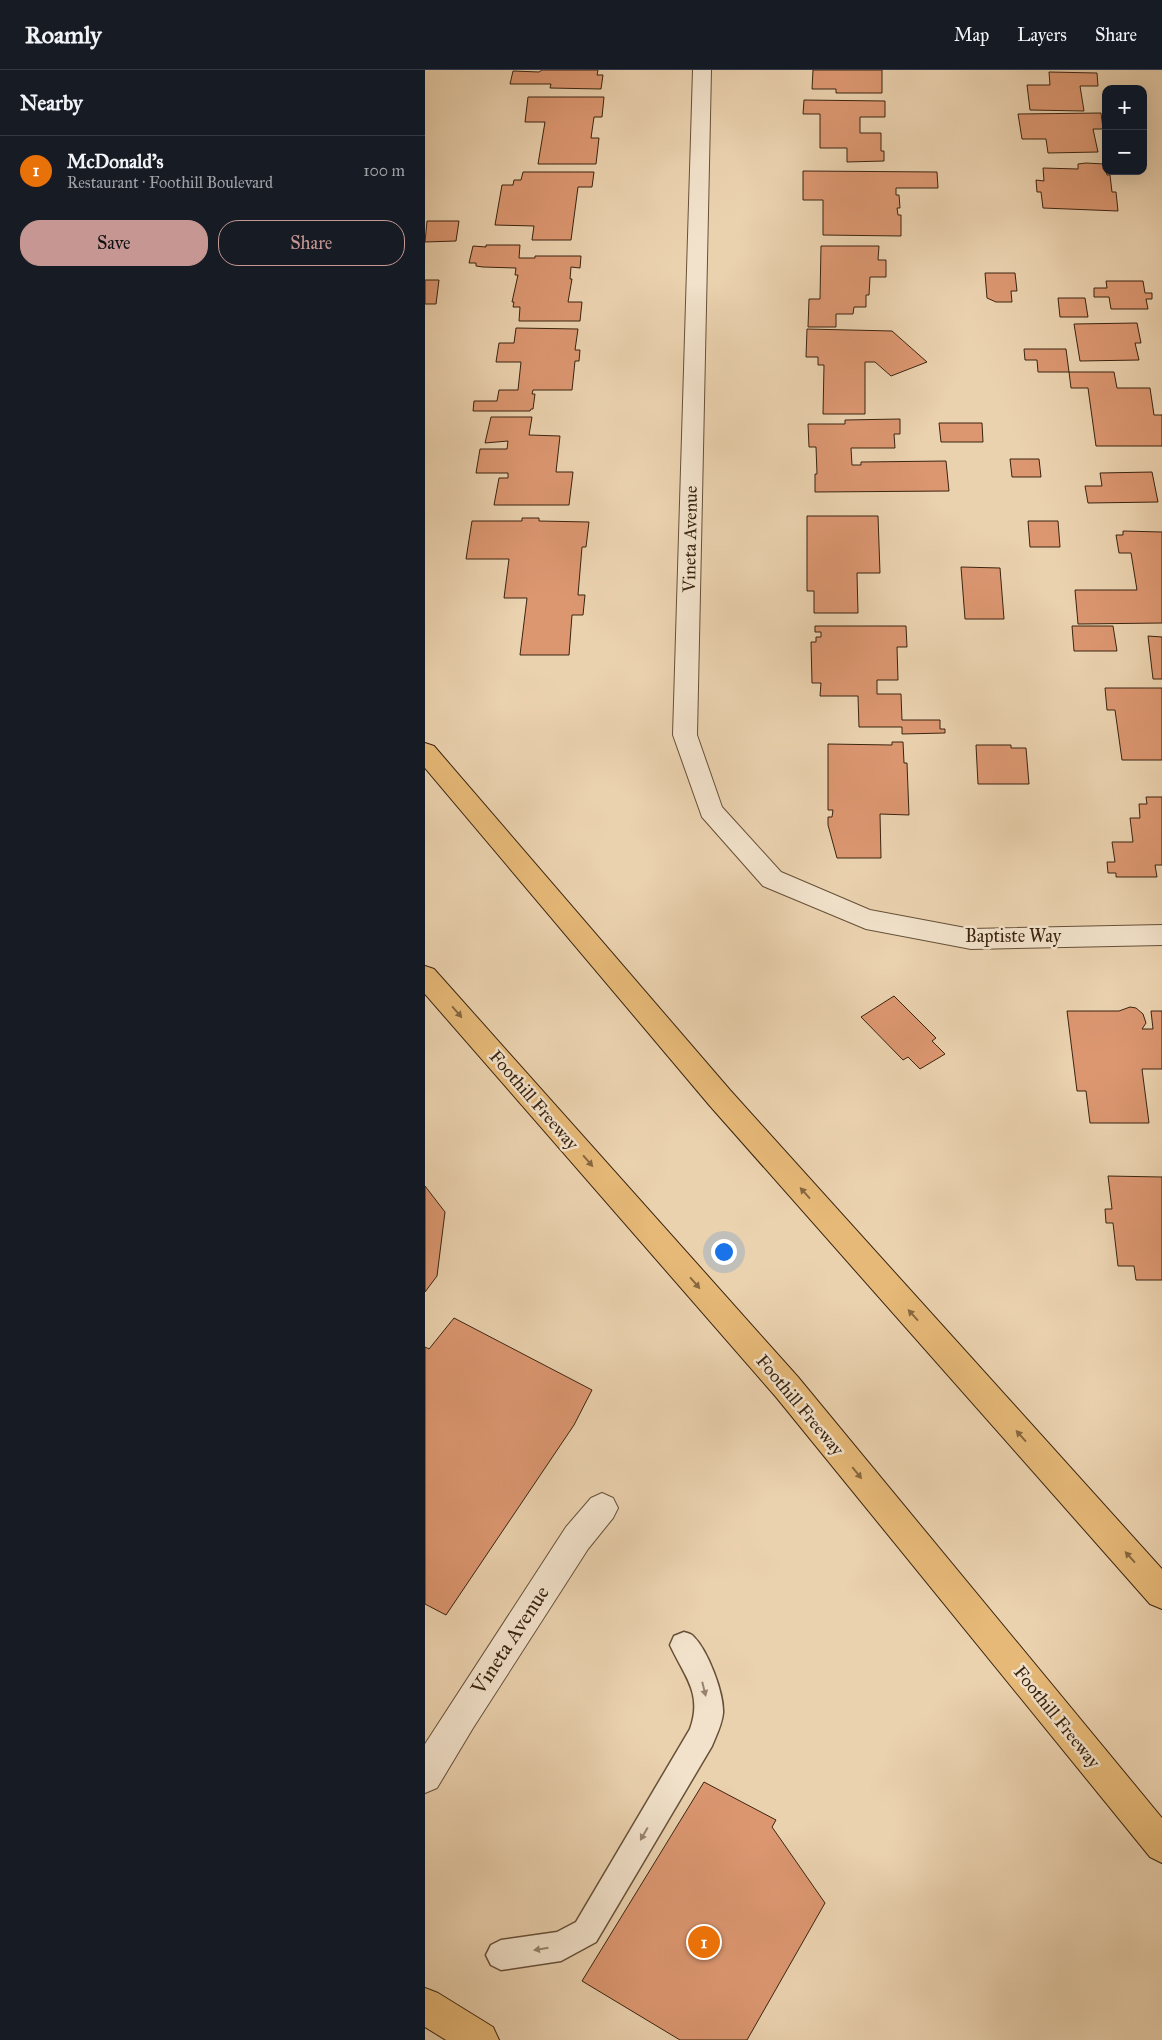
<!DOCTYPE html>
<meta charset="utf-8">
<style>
body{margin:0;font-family:"IM FELL Great Primer",serif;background:#242831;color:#f1f3f6}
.controls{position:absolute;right:15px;top:15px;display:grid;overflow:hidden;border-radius:10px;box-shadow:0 5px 20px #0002}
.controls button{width:45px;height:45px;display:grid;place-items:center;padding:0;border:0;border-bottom:1px solid #363941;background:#171b24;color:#f1f3f6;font:25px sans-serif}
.you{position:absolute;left:298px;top:1181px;width:18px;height:18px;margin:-12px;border:4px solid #fff;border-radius:50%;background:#1a73e8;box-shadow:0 0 0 8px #1a73e833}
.badge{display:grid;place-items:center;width:32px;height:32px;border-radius:50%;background:#c59692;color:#fff;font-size:16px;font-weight:700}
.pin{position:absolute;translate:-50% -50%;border:2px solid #fff;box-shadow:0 1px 5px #0006}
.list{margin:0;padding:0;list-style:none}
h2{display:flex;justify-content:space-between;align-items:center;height:65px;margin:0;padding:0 20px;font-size:21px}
h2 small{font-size:16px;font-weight:400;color:#9ea1a6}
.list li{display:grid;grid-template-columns:32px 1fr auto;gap:15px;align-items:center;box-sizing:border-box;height:70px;padding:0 20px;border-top:1px solid #363941}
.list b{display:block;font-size:19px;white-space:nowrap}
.list p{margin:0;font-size:16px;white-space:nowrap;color:#9ea1a6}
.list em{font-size:16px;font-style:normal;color:#9ea1a6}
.actions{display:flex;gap:10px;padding:15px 20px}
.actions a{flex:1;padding:11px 0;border:1px solid #c59692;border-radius:20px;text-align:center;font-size:18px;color:#c59692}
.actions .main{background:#c59692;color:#111}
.map{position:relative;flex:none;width:737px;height:1970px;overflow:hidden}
header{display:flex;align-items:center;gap:30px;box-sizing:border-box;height:70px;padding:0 25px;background:#171b24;border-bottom:1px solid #363941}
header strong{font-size:24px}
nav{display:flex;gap:28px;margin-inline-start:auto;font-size:18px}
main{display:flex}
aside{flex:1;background:#171b24}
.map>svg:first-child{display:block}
</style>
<header>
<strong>Roamly</strong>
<nav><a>Map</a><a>Layers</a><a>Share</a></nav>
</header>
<main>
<aside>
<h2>Nearby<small></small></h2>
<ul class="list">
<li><span class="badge" style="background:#e8710a">1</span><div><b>McDonald's</b><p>Restaurant · Foothill Boulevard</p></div><em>100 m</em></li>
</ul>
<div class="actions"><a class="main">Save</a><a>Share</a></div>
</aside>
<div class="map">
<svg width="737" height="1970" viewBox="0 0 737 1970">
<rect width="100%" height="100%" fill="#ebd2af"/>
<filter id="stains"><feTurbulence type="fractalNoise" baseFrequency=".004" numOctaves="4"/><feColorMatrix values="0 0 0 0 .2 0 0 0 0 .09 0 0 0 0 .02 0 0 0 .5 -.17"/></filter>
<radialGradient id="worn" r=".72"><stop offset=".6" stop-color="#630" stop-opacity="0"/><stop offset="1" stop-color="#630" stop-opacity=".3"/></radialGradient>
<g fill="#dc9771" stroke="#3a2410">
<path d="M117,0H173L172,5H178L176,19L125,18L126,14H85L88,1L114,2Z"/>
<path d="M388,0H457V23H411V19H387Z"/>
<path d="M624,2L672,3L673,16H655L659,41L605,40L602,15H625Z"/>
<path d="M103,27H179L177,47H169L166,68H174L171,94H113L120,52H100Z"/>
<path d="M379,30L460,31V47H435V63H456V81H459V91L422,92V78H395V44H378Z"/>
<path d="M676,43L678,59H668L673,82L623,83L621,69H597L593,44Z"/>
<path d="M661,93L679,94L682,105H685L687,122H691L693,141L618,138L616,122H612L611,110L619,111L618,98L653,99V94Z"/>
<path d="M378,101L512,102L513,118H471V125H474L475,138H472L473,145H476V166L398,165V130H378Z"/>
<path d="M98,102H169L167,117H153L146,170H107L109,156L70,155L77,115H88L89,110H96Z"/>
<path d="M2,151H34L31,171L0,172Z"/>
<path d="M61,175H95L94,188H110V186H156L155,198L146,197L145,209H147L143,232H157L155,251H94L95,237H88L89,232H87L93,205H90L91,198L58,197L51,196V193H44L48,176L61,177Z"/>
<path d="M396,176H454L453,190H461V207H445L444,225H441V237H429L428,244H411V257H383L384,229H395Z"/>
<path d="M560,203H590L592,221H586L587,232H571L562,228Z"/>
<path d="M0,210H14L11,234H0Z"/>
<path d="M681,211H718L720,223H727V229H721L723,239H686L684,227H669V218H682Z"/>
<path d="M633,228H660L663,247H635Z"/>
<path d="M712,253L716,273H710L714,290L655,291L649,254Z"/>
<path d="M91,258L153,259L150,280H155L154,291H150L147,320H108L107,324H110L108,339H106L105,341H48L49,331H72L74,320H93L96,292H71L74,273H89Z"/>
<path d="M382,259L467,261L502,292L466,306L450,292H440V344H398L399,295H393V287H381Z"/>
<path d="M599,279H641L644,302H613L612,290H600Z"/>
<path d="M644,302H689L692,318H725L729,345H737V376H671L663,318H646Z"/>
<path d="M66,347H107L104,365L135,366L131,402H148L144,435H69L74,408H83V403H51L55,379H82L83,371L60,373Z"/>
<path d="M475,349V364H469L470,378H426L427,395H436V392L521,391L524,421L390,422V404H392L391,377H384L383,354H420V350Z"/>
<path d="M514,353H557L558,372H516Z"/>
<path d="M585,389H614L616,407H587Z"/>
<path d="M727,402L733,432L663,433L660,416H677L675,403Z"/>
<path d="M382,446H453L455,503H432L433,543H389V521H382Z"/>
<path d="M97,448H114V451L164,452L161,477H157L153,525H160L158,545H147L144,585H95L102,528H79L84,489H41L47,451H97Z"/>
<path d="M603,451H633L635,477H605Z"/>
<path d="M698,461L737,462V553L653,554L650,520H712L706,483H694L691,465H698Z"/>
<path d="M536,497L575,498L579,549H540Z"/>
<path d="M390,556H481L482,577H472L473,610H452V624H476L477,650H515V659H520V663L477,664V657H434L433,626H395L396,613H387L386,572H391V567H396V562H390Z"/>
<path d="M647,556H688L692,581H649Z"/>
<path d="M723,566L737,567V609H728Z"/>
<path d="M680,618H737V690H697L690,640H682Z"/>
<path d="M467,672H478L479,693H482L484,745L455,744L456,788H412L403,755V747H407L408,740H403V674L467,675Z"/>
<path d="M551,675H586V678H601L604,714H553Z"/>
<path d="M721,727H737V795H730L732,807H691V803H683L682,792H690L687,772H708L705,748H715L714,734H722Z"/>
<path d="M469,926L511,968L507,971L520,984L495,999L483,987L478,990L436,947Z"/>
<path d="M705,937L711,938L718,944L721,953L717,959H728L726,941H737V999H717L724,1053H665L661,1021H652L642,941H694Z"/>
<path d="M683,1106L737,1107V1210H711L709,1196H693L688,1153H681L680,1139H687Z"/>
<path d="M0,1116L20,1142L12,1206L0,1222Z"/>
<path d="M29,1248L167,1320L149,1355L21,1545L0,1534V1277L4,1279Z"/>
<path d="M279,1712L351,1750L347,1757L400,1833L322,1970H255L157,1911Z"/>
</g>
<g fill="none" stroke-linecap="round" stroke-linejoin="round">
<g stroke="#665038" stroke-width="3">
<path id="service" d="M259,1562C262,1563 267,1564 269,1567C283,1581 299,1623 298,1643C297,1654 291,1666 287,1676L171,1872L136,1891L76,1900L66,1895L61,1885L66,1875L76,1870L132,1862L151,1852L265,1659C278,1623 259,1606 245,1575L249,1566Z"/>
</g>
<g stroke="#665038" stroke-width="2">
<g id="minor">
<path d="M268,0H286L272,665L297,737L356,802L445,840L546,859L737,855V875L546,879L441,859L338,816L277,747L248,665Z"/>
<path d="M177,1423L188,1428L193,1438L188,1448L163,1479L48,1658L12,1718L0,1723V1674L141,1457L166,1428Z"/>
</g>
</g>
<g stroke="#3a2410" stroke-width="2">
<path id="primary" d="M0,1918L13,1923L68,1957L74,1970H21L0,1957Z"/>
</g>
<g stroke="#3a2410" stroke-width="2">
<g id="motorway">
<path d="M0,673L9,676L305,1020L737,1499V1539L725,1534L285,1036L0,698Z"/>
<path d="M0,896L9,899L373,1307L737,1748V1793L725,1787L351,1327L0,924Z"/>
</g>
</g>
<use href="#service" fill="#f2e2cb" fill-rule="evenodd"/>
<use href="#minor" fill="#f2e2cb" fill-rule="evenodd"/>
<use href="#primary" fill="#e6b978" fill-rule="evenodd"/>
<use href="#motorway" fill="#e6b978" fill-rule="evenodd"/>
</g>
<defs><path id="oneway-solid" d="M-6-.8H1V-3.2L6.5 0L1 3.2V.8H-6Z" transform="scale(1.25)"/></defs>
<g fill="#87673f">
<use href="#oneway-solid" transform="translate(32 942) rotate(49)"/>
<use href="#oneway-solid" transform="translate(163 1091) rotate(49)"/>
<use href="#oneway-solid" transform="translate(380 1123) rotate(-132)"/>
<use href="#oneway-solid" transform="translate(270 1213) rotate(49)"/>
<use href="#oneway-solid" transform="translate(488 1245) rotate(-132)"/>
<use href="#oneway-solid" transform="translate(596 1366) rotate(-132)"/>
<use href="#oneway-solid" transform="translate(432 1403) rotate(51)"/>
<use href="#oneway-solid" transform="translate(705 1487) rotate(-132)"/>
</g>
<g fill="#96836e">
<use href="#oneway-solid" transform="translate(279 1619) rotate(76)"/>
<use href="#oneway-solid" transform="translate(219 1764) rotate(120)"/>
<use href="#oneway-solid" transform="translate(116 1879) rotate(171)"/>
</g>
<g text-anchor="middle" stroke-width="5" stroke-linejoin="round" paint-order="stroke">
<g font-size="18" fill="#3a2410" stroke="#f2e2cb">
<text transform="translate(265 469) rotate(-89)" y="6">Vineta Avenue</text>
<text x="588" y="872">Baptiste Way</text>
<text transform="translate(109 1030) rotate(49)" y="6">Foothill Freeway</text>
<text transform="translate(375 1335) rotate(50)" y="6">Foothill Freeway</text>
<text transform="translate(632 1647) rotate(51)" y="6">Foothill Freeway</text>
</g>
<g font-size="21" fill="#3a2410" stroke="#f2e2cb">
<text transform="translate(85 1570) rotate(-57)" y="7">Vineta Avenue</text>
</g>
</g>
<rect width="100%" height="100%" filter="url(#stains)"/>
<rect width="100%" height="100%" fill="url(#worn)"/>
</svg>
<div class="controls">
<button>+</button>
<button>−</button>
</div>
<div class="you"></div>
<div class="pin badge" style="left:279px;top:1872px;background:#e8710a">1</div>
</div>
</main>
